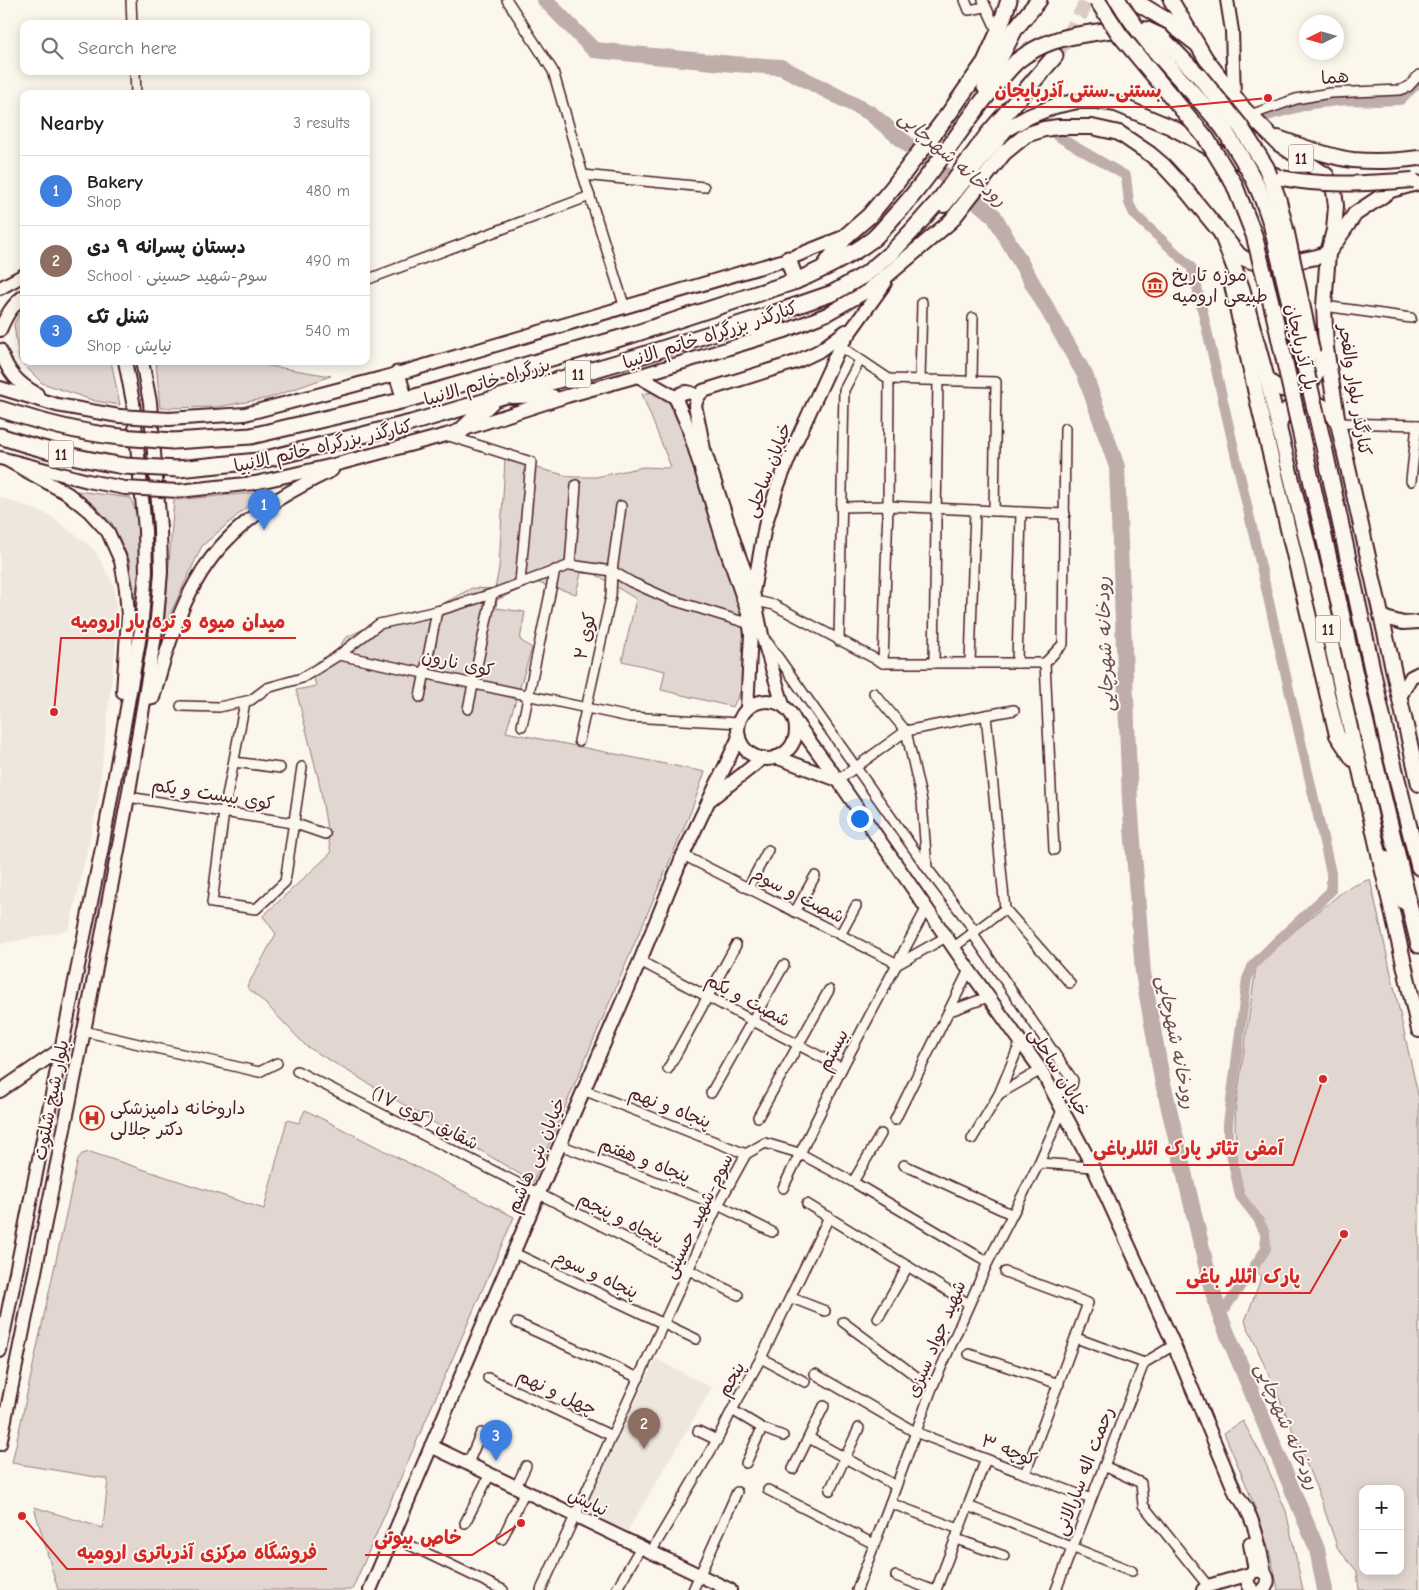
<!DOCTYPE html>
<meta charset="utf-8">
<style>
body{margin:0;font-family:"Comic Neue","Playpen Sans Arabic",sans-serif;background:#f2f2f2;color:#202124}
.controls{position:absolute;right:15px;bottom:15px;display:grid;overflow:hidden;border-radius:10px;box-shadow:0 2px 12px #0003}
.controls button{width:45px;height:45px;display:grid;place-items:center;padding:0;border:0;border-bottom:1px solid #e0e0e0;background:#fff;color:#202124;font:25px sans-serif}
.compass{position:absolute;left:1299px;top:15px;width:45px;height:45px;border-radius:50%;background:#fff;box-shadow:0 2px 12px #0003;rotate:265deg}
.you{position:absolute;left:859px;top:818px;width:18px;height:18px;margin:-12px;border:4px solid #fff;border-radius:50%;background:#1a73e8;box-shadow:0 0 0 8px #1a73e833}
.badge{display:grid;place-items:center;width:32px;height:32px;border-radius:50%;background:#c8321e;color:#fff;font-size:16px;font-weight:700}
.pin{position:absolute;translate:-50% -41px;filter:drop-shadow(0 1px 2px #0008)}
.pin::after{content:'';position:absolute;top:26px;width:18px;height:15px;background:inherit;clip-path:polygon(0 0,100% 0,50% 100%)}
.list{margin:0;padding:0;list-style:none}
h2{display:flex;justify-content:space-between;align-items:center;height:65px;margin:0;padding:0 20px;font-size:21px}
h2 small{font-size:16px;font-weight:400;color:#757577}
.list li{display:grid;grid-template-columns:32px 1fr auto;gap:15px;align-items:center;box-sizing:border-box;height:70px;padding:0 20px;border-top:1px solid #e0e0e0}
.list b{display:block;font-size:19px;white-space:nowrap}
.list p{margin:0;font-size:16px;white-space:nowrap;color:#757577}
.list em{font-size:16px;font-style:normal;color:#757577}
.icon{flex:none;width:28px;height:28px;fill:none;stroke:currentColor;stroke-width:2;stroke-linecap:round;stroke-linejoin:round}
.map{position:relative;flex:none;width:1419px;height:1590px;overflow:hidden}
.search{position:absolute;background:#fff;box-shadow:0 2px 12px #0003;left:20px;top:20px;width:350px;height:55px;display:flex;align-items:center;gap:12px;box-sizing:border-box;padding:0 18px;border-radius:10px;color:#757577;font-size:19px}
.panel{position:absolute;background:#fff;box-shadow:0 2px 12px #0003;left:20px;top:90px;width:350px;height:275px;border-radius:10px}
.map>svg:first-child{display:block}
</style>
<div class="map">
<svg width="1419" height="1590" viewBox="0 0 1419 1590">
<rect width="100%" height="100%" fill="#fbf7ec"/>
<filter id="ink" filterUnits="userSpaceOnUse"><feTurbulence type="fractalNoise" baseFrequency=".02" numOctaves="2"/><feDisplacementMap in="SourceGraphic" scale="10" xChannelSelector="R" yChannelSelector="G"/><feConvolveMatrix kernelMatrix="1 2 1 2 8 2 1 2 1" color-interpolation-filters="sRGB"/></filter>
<g filter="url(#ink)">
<g fill="#eee7de">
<path d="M0,497L49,515L94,549L114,586L118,622L98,802L69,930L0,944Z"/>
<path d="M656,1359L712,1388L622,1540L583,1517V1510Z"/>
</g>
<g fill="#e2d7d0" stroke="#967b7e" fill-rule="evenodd">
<path d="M24,305V361H111L120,405L95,401L42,383L19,360L14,324Z"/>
<path d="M156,361H240L331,376L269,398L217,407L160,408Z"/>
<path d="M653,392L664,398L674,408L747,589L743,686L733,707L661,690L665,671L622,661L636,599L595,574L581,573L576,594L535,582L497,600L496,608L525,612L520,640L532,648L506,732L705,772L691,811L533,1182L306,1046L268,1006L247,987L276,934L263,916L331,853L319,781L296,690L316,686L313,674L329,663L345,638L380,621L433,609L472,588L495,589L499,568L505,460L572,477H596L643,467L667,468L671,467L642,394Z"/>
<path d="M77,491L131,498L138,520L140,565L132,623L130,561L112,523Z"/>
<path d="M264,492L202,546L164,627L174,500Z"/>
<path d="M1370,879L1419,1099V1590H1359L1357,1571L1338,1549L1320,1497L1283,1407L1245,1321L1262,1276L1257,1272L1270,1241L1266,1227L1247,1201L1239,1185L1235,1126L1236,1105L1256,967L1292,933L1346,889ZM1363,1489H1400V1571H1363Z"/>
<path d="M305,1110L514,1217L352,1590H58L34,1507L103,1528L108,1479L12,1463L78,1159L82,1154L90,1152L264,1209L287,1120L299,1123Z"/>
<path d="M1243,1421L1266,1464L1286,1511L1303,1590H1278C1268,1533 1247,1486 1224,1433Z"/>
</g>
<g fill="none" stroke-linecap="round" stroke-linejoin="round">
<g stroke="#bfadaa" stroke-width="10">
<path d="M1253,116H1267L1311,104L1347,100L1375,101L1400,100L1418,83L1419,79"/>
<path d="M1057,136L1126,176L1129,203L1134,214L1191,267L1195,278L1331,873V891L1273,945L1253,965L1247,979L1228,1124V1139L1240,1196L1258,1219L1265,1233L1266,1249L1220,1316"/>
</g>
<path stroke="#bfadaa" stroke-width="16" d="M545,0L594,50L733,64L781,67L870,113L994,216L1085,375L1117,467L1130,801L1143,973L1162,1079L1210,1282L1220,1316L1317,1549L1325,1590"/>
<path stroke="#d8ccc5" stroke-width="15" stroke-dasharray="15 8" stroke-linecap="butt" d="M1055,56L1072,30L1088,0"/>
<g stroke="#4a1f2b" stroke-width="12">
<g id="street">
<path d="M131,0L132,24"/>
<path d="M507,0L553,71L583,175L625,308"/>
<path d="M965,0L969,10L985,7"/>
<path d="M983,0L998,33"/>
<path d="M135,71L136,94"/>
<path d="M1250,115L1296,99L1330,93L1400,90L1408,87L1419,75"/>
<path d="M583,175L704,187"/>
<path d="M366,280L590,196"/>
<path d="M1324,306L1411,318"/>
<path d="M840,346L889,379L996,382L994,511"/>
<path d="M920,380L922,302"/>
<path d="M972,381L973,318"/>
<path d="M1338,423L1419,425"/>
<path d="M446,435L531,462L520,582"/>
<path d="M1411,481L1417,425"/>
<path d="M841,507L888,506L1065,514"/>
<path d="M570,565L576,485"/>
<path d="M756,601L774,605L883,663H1045L1054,850"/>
<path d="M839,641L844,390L860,360"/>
<path d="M768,643L927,868"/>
<path d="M339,655L629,717L739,723"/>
<path d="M883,663L888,506L889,379"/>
<path d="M934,663L938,380"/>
<path d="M970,663L975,510"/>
<path d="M1017,663L1021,512"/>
<path d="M1045,663L1063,644L1065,428"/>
<path d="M874,693L906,731L922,801L927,868L975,931"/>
<path d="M420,697L437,611"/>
<path d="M245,702L224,812L212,903L256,909L285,882L302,767"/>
<path d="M181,706L219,707L251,700L267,688L302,678L339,655L379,624L437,611L492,594L570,565L612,571L631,582L669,599L750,624"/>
<path d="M468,709L492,594"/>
<path d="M986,715L1014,710"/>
<path d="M522,726L555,570"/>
<path d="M579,741L611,596L612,571L621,506"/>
<path d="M234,762L280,768"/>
<path d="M838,780L906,731L986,715L1005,909L1070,983"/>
<path d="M128,797L293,823L325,834"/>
<path d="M683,855L898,964"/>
<path d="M748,888L768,850"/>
<path d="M795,912L815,876"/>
<path d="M972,933L1070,1076L1073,1080L1072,1085L1055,1094"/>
<path d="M840,935L856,906"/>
<path d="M954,947L1005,909"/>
<path d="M640,961L842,1068"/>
<path d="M898,964L946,937"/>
<path d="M950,1011L988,997"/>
<path d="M83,1031L259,1072L277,1063"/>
<path d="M668,1069L736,945"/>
<path d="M297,1071L738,1295"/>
<path d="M583,1090L746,1154"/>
<path d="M711,1093L784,965"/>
<path d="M999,1094L1041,1070"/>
<path d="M758,1117L829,990"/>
<path d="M895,1120L969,970"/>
<path d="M972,1139L999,1094L1021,1041"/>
<path d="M560,1145L718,1205L772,1232"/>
<path d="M1039,1163L1093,1167"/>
<path d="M904,1165L1011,1214"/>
<path d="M853,1182L881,1134"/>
<path d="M783,1188L842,1068L926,909"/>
<path d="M807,1204L969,1304"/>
<path d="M514,1253L696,1339"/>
<path d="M1005,1272L1088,1303L1025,1474"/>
<path d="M792,1298L825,1311"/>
<path d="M878,1318L908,1266"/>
<path d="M843,1322L932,1388"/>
<path d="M517,1323L639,1378"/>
<path d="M1076,1338L1144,1363L1174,1345"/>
<path d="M969,1354L1059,1384"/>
<path d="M761,1358L805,1382"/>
<path d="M815,1374L915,1432L1091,1499"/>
<path d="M488,1378L612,1436"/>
<path d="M732,1410L762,1428L783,1436"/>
<path d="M698,1431L717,1440"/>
<path d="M809,1438L896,1486"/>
<path d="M468,1463L481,1433"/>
<path d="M746,1463L762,1428"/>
<path d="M1104,1466L1141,1483L1143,1505L1208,1586"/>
<path d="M793,1469L824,1406"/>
<path d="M516,1487L526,1466"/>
<path d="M768,1490L874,1544"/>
<path d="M830,1490L859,1428"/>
<path d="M890,1503L959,1529"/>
<path d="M968,1506L1132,1571"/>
<path d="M465,1523L490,1474"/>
<path d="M393,1537L503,1590"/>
<path d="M502,1539L525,1491"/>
<path d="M956,1539L1004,1556"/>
<path d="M651,1552L717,1440L732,1410L761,1358L829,1217"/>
<path d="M896,1576L932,1590"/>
<path d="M541,1590L718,1205L746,1154L765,1143L799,1153L853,1182L988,1262"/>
<path d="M616,1590L641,1547"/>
<path d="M693,1590L737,1492"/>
<path d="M857,1590L890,1503L932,1388L988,1262L1039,1163L1063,1108"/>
<path d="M936,1590L986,1459"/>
<path d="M1056,1590L1144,1363"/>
</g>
</g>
<g stroke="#4a1f2b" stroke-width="16">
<g id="secondary">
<path d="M1227,0L1232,31L1234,96"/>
<path d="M0,288L24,275"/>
<path d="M730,329H756L779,325"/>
<path d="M0,330C6,316 12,305 24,296"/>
<path d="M0,350C8,372 17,383 37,394"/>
<path d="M638,376L673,396L676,399L688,427L724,543L748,613L751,634L747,708"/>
<path d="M0,388L57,405L119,416"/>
<path d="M511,397L553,396"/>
<path d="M676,399C682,389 690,391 698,397"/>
<path d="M169,419L245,414L397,374L788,259L846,236"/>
<path d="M0,458L88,481L125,488"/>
<path d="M9,461L68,494L89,511L108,532L121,561L126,589L128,617L123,692"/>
<path d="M179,491L255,483L334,465L446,435L567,396L638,376L785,331L827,314L871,289"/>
<path d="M753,592L738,553L704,449L695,405L698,397L703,391L796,362L819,351L846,331"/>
<path d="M1382,617L1403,623L1419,622"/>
<path d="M153,698C168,643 186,581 227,540C257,509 293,489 332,470"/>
<path d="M1399,699L1411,677L1419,673"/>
<circle cx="767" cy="730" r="29"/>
<path d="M783,705L762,635L753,592L765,526L777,488L793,448L840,346L885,283"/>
<path d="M795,721L838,780L969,970L1041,1070L1093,1167L1174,1345L1236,1494C1255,1515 1259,1546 1265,1573"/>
<path d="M776,757L838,780"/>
<path d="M711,799L763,758"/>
<path d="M0,1091L61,1049"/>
<path d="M0,1351L102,848L141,630L146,572L145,530L133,402L125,361"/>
<path d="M0,1444L86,1021L128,797L156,630L161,572L160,528L150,402L142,361"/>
<path d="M431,1446L730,1590"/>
<path d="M1250,1544L1255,1570"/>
<path d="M370,1590L538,1195L640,961L683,855L739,737"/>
<path d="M1203,1590L1208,1586L1250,1574"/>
<path d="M1253,1590L1249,1586L1247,1580L1252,1572C1266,1567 1273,1581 1263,1590"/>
</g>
</g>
<g stroke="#4a1f2b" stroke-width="18">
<g id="primary">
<path d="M1171,0L1206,59L1244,109L1279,144L1326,175L1334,191L1336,206L1334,230L1328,253L1324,306L1326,348L1338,423L1419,784"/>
<path d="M1278,138C1302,146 1328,157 1353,160C1375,162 1397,161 1419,158"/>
<path d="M944,205L1006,129L1030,116L1055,106L1078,101H1097L1116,104L1171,127L1225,156L1275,175"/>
<path d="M1221,233L1242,288L1267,379L1323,607L1419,1030"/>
<path d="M1232,285L1259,407L1337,735L1353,759"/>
<path d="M871,289L951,221L1004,153L1026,135L1044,129L1058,127H1092L1119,133L1150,154L1163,165L1185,189L1239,255L1245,259L1260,264L1292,262L1317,257L1328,253L1355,214L1391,190L1417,183"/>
<path d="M1267,379C1279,392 1299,396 1312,381C1319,373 1321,361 1325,351"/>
<path d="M1279,429C1281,396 1322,394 1336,420"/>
<path d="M1386,859L1404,902"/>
</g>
</g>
<g stroke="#4a1f2b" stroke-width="19">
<g id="highway">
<path d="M1133,0L1166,20L1196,43"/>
<path d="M1091,33L1124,28L1147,30"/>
<path d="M985,87L1015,29L1039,0"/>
<path d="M788,259L796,281"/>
<path d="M825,266L846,236L869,216L894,186L950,112L985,62L998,33L1009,0"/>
<path d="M397,374L405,400"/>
<path d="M0,409C40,422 79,433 121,437"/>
<path d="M461,431L492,401"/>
<path d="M0,436C40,450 82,459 124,466"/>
<path d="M173,441L251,436L405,400L631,335L796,281C823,269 849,257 873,239C882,231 890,220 899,211C942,164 972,107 1017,61"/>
<path d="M178,469L258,461L411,423L640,356L772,314L833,293L866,274L892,252L911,232L941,198L988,134L1055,56"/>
<path d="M1388,743L1419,867"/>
<path d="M1371,746L1419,945"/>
</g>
</g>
<use href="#street" stroke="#fbf7ec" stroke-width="9"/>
<use href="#secondary" stroke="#fbf7ec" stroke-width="12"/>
<use href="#primary" stroke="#fbf7ec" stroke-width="14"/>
<use href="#highway" stroke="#fbf7ec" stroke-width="15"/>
<g stroke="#4a1f2b" stroke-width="16" stroke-linecap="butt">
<g id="secondary-bridge">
<path d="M119,416L169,419"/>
<path d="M125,488L179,491"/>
</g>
</g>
<g stroke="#4a1f2b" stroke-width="18" stroke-linecap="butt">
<path id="primary-bridge" d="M1282,178C1326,187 1369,183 1413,180"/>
</g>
<g stroke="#4a1f2b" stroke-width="19" stroke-linecap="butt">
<g id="highway-bridge">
<path d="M1097,0L1120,35L1206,138L1234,184L1254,235L1274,314L1371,746"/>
<path d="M1118,0C1145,46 1186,83 1220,124C1226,131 1230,140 1235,147C1252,174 1261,192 1271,223L1324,447L1388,743"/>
<path d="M1147,30L1160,36L1199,76L1240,126L1266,167L1278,199L1286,231L1312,353"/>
<path d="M1017,61C1040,43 1062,37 1091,33"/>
<path d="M121,437L173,441"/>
<path d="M124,466L178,469"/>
</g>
</g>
<use href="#secondary-bridge" stroke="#fbf7ec" stroke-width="12"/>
<use href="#primary-bridge" stroke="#fbf7ec" stroke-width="14"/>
<use href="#highway-bridge" stroke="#fbf7ec" stroke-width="15"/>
</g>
</g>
<defs>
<g id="museum-ring" transform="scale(1.25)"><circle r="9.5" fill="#fbf7ec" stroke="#c8321e" stroke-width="1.5"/><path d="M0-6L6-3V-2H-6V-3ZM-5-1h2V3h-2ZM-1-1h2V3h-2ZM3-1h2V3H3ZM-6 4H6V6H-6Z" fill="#c8321e"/></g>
<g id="hospital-ring" transform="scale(1.25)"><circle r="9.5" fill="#fbf7ec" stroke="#c8321e" stroke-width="1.5"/><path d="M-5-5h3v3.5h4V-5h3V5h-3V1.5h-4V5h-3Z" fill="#c8321e"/></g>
</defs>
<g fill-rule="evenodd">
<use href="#museum-ring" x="1155" y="285"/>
<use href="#hospital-ring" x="92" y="1118"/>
</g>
<g text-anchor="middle" stroke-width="4" stroke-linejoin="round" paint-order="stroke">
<g fill="#fbf7ec" stroke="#7f6065" stroke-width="1">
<rect x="1288.5" y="144.5" width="25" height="27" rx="4"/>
<rect x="565.5" y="360.5" width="25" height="27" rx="4"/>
<rect x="48.5" y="440.5" width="25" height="27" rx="4"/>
<rect x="1315.5" y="615.5" width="25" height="27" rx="4"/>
</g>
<g font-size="16" font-weight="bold" fill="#4a1f2b">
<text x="1301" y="164">11</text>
<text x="578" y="380">11</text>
<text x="61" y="460">11</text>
<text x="1328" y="635">11</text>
</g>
<g font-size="18" fill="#4a1f2b" stroke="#fbf7ec">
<text transform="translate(1335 77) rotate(-5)" y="6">هما</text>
<text transform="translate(710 335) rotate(-18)" y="6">کنارگذر بزرگراه خاتم الانبیا</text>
<text transform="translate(1301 347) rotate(77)" y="6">پل آذربایجان</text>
<text transform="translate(487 382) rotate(-16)" y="6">بزرگراه خاتم الانبیا</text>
<text transform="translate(1355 390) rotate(81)" y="6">کنارگذر بلوار والفجر</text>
<text transform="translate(323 446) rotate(-13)" y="6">کنارگذر بزرگراه خاتم الانبیا</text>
<text transform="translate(768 470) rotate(-69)" y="6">خیابان ساحلی</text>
<text transform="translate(585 636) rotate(-78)" y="6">کوی ۲</text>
<text transform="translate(458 663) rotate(12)" y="6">کوی نارون</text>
<text transform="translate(213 794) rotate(9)" y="6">کوی بیست و یکم</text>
<text transform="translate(798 895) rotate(27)" y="6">شصت و سوم</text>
<text transform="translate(748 1000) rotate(28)" y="6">شصت و یکم</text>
<text transform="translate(833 1050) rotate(-62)" y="6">بیستم</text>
<text transform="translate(1059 1072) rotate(59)" y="6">خیابان ساحلی</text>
<text transform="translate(51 1100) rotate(-79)" y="6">بلوار شیخ شلتوت</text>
<text transform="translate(670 1107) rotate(21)" y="6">پنجاه و نهم</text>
<text transform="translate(425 1118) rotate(27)" y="6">شقایق (کوی ۱۷)</text>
<text transform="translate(536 1155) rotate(-67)" y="6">خیابان بنی هاشم</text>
<text transform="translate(645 1160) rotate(21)" y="6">پنجاه و هفتم</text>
<text transform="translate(698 1216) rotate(-64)" y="6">سوم-شهید حسینی</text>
<text transform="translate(621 1218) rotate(27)" y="6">پنجاه و پنجم</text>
<text transform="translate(596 1274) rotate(25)" y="6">پنجاه و سوم</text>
<text transform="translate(936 1339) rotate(-67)" y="6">شهید جواد سبزی</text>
<text transform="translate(731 1379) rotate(-60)" y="6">پنجم</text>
<text transform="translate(557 1392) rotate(25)" y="6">چهل و نهم</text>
<text transform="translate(1009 1450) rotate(21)" y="6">کوچه ۳</text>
<text transform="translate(1084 1471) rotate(-69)" y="6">رحمت اله سارالانی</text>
<text transform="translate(588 1502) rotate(26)" y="6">نیایش</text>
</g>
<g font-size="18" fill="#4a1f2b" stroke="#fbf7ec" text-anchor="start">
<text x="1172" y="281">موزه تاریخ<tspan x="1172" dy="21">طبیعی ارومیه</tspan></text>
<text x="110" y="1114">داروخانه دامپزشکی<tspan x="110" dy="21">دکتر جلالی</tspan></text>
</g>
<g font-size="19" font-style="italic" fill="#6d4a51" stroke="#fbf7ec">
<text transform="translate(953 158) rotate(41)" y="7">رودخانه شهرچایی</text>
<text transform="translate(1104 644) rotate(-92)" y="7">رودخانه شهرچایی</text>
<text transform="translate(1177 1042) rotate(79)" y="7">رودخانه شهرچایی</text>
<text transform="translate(1288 1426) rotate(67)" y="7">رودخانه شهرچایی</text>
</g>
</g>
<path fill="none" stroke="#d62828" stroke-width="2" d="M1268 98L1172 107H985M54 712L61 638H296M1323 1079L1293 1165H1083M1344 1234L1310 1293H1176M521 1523L472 1555H365M22 1516L67 1569H327"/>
<g fill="#d62828" stroke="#fbf7ec" stroke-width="2">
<circle cx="1268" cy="98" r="5"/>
<circle cx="54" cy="712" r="5"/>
<circle cx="1323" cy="1079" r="5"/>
<circle cx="1344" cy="1234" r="5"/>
<circle cx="521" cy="1523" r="5"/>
<circle cx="22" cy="1516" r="5"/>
</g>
<g font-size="19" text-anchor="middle" font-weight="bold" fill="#d62828" stroke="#fbf7ec" stroke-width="4" stroke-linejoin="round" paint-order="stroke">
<text x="1078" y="97">بستنی سنتی آذربایجان</text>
<text x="178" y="628">میدان میوه و تره بار ارومیه</text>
<text x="1188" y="1155">آمفی تئاتر پارک ائللرباغی</text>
<text x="1243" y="1283">پارک ائللر باغی</text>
<text x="418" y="1544">خاص بیوتی</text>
<text x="197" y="1559">فروشگاه مرکزی آذرباتری ارومیه</text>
</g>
</svg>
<div class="controls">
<button>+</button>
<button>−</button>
</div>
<svg class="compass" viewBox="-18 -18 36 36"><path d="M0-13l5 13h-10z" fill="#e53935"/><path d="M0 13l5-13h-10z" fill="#757577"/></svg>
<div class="you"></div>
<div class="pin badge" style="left:264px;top:530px;background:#3f7fe0">1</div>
<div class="pin badge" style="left:644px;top:1449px;background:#8d6e63">2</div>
<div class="pin badge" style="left:496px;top:1461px;background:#3f7fe0">3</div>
<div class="search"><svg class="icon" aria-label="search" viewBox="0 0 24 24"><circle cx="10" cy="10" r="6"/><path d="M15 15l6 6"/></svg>Search here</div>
<section class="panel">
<h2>Nearby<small>3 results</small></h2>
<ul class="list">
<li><span class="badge" style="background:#3f7fe0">1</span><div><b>Bakery</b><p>Shop</p></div><em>480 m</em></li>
<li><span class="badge" style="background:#8d6e63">2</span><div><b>دبستان پسرانه ۹ دی</b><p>School · سوم-شهید حسینی</p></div><em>490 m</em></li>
<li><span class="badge" style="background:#3f7fe0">3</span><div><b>شنل تک</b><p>Shop · نیایش</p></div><em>540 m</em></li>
</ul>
</section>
</div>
